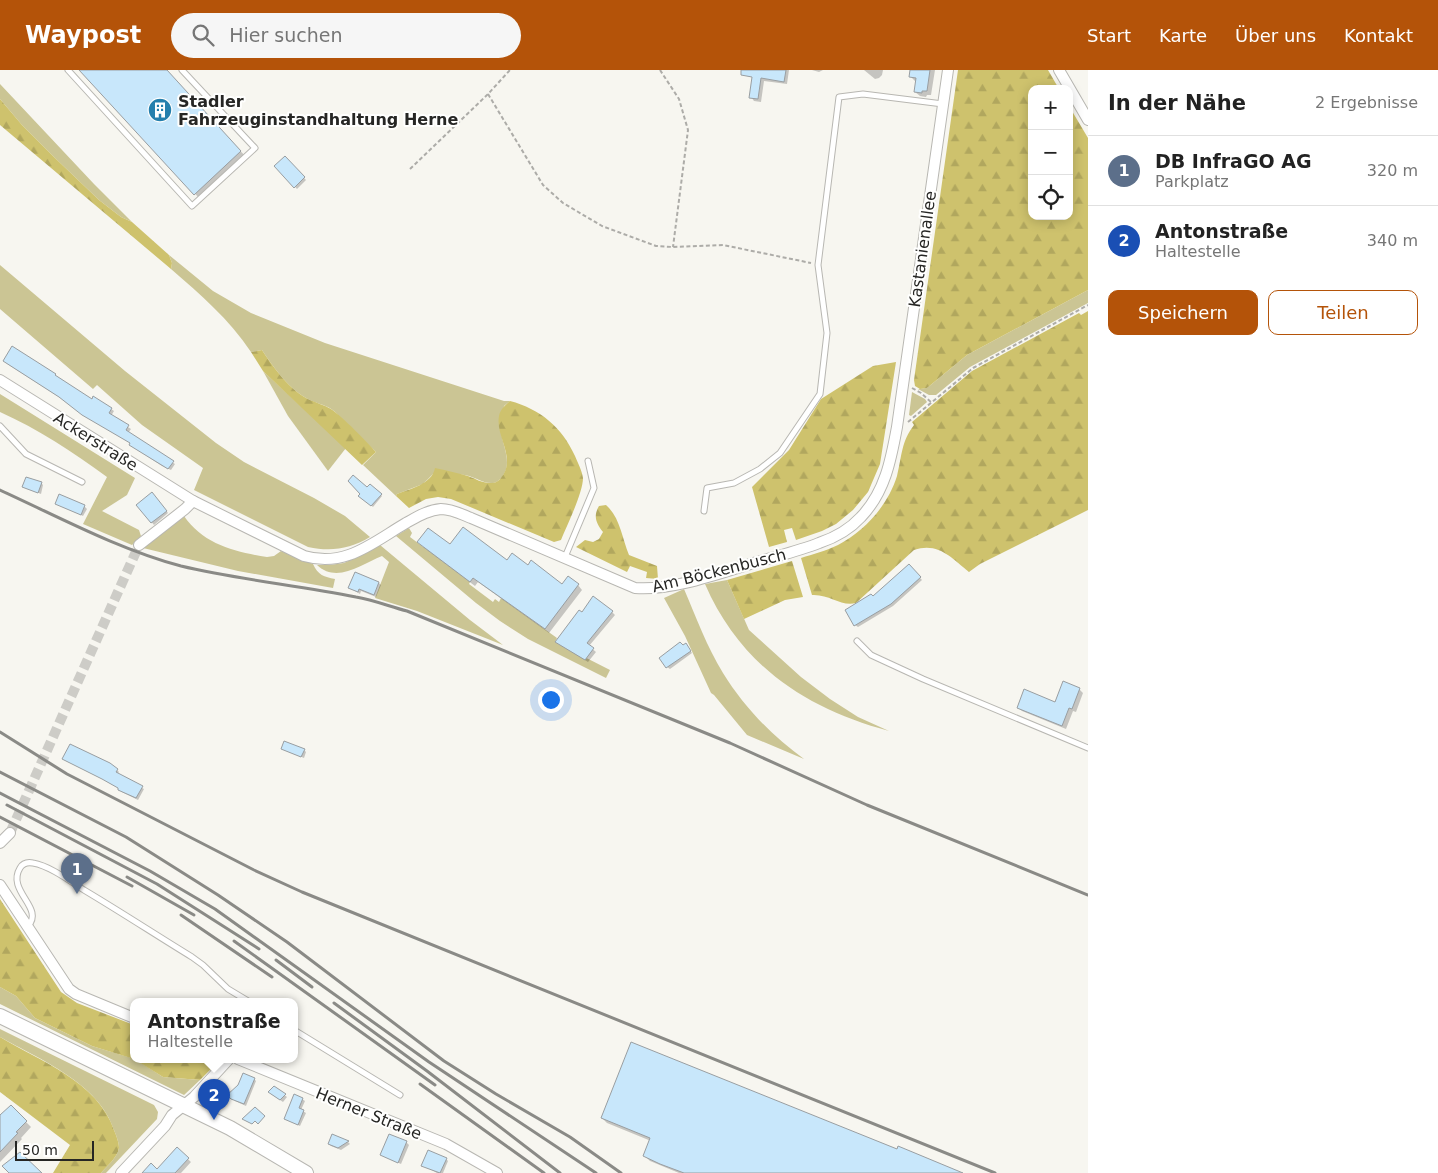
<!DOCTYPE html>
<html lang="de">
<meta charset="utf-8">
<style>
body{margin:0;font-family:"DejaVu Sans",sans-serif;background:#f6f6f6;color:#222}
.controls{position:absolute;right:15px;top:15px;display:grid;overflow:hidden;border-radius:10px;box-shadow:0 2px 12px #0003}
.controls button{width:45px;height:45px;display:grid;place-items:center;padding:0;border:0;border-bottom:1px solid #e0e0e0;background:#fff;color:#222;font:25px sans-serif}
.scale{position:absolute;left:15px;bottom:12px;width:79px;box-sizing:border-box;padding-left:5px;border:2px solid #262624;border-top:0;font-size:14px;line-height:18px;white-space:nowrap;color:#262624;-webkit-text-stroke:4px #fffffe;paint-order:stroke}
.you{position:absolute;left:550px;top:629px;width:18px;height:18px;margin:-12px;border:4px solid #fff;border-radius:50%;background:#1a73e8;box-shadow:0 0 0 8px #1a73e833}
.badge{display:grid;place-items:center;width:32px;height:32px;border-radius:50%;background:#b45309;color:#fff;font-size:16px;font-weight:700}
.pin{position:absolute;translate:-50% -41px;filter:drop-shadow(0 1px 2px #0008)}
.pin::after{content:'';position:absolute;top:26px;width:18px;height:15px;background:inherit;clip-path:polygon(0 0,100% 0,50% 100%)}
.popup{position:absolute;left:130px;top:928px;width:168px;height:65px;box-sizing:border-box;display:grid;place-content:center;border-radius:10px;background:#fff;filter:drop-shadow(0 1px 4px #0005);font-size:16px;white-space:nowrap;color:#767676}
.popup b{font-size:19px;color:#222}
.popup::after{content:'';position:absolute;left:50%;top:100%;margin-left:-10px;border:10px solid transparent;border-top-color:#fff}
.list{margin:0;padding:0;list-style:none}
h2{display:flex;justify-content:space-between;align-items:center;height:65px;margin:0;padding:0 20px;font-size:21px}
h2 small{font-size:16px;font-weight:400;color:#767676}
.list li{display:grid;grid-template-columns:32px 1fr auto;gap:15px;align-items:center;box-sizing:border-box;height:70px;padding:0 20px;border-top:1px solid #e0e0e0}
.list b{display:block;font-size:19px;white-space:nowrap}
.list p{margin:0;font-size:16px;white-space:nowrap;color:#767676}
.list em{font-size:16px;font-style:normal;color:#767676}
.actions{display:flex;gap:10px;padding:15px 20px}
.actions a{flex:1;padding:11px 0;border:1px solid #b45309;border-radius:10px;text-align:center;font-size:18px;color:#b45309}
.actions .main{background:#b45309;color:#fff}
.icon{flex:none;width:28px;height:28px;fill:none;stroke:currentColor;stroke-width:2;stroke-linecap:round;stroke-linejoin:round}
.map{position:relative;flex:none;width:1088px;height:1103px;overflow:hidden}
header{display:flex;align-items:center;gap:30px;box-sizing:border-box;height:70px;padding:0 25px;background:#b45309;color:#fff}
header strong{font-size:24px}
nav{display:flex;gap:28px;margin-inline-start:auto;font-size:18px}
.search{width:350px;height:45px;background:#f6f6f6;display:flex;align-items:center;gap:12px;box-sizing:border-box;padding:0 18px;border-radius:28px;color:#767676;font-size:19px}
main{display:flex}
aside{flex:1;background:#fff}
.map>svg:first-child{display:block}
</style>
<header>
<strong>Waypost</strong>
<div class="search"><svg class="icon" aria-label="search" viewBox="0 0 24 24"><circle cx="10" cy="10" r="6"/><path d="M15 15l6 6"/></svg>Hier suchen</div>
<nav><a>Start</a><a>Karte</a><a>Über uns</a><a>Kontakt</a></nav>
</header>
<main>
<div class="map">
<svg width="1088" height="1103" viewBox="0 0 1088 1103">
<defs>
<pattern id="forest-firs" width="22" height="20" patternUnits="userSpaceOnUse" patternTransform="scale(1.25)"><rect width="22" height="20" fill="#cec26d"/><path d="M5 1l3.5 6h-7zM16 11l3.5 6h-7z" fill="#b1a75e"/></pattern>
</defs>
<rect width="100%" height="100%" fill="#f7f6f0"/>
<g fill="#cbc594">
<path d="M0,14L94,114L132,152L121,147L99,130L54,87L22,55L0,29Z"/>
<path d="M169,185L213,221L251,243L325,273L504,331H510L504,336C503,345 500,359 502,367C505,381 512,396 501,408C498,411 496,413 491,413C483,413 476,408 469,406C458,403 445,405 433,404L423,414L397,424L396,426L363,395L376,382C362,369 348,354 334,341C327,335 318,334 310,330C289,320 274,298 262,280L251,282C229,249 201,225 171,199L172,193Z"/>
<path d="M0,195L125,301L216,373L244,392L314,428L345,446L370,467C350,479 331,482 308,477L194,420L203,398L142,355L97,315L93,319L0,239Z"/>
<path d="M1088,220V233L970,297L936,325H929L918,319L927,318L967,285Z"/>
<path d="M263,301L346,378L328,401L288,346Z"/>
<path d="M912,322L925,329L927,332L911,346L909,345Z"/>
<path d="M0,324L135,408L127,425L102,441L139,460L141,466L132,475L83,454L107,407C73,382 38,359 0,342Z"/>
<path d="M184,446C203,474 235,482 267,487L274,486L281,481L313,494C318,505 324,507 335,509L333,518L238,501L143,478Z"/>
<path d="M409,458L412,463L410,467L470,512L469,514L493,532L495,529L499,532L501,528L557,568L555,572L610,600L606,608L528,569L500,551L476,533L396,466Z"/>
<path d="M380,475L470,550L503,575L417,541L375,528L389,492L382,486C362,494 337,514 317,495H329L344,493Z"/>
<path d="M727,510L749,560L801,607L830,629L858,647L889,661C806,639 740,595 705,514Z"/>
<path d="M684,519C696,547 707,577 723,603C744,637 772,666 804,689L747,665L714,625L711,623L685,566L664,528Z"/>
<path d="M0,917L16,926L35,948L92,976L135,989L163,1007L200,1010L184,1025L0,934Z"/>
<path d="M0,959L154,1035L158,1042L157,1049L106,1103H101C106,1097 118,1087 119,1078C119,1072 116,1065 114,1060C99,1013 39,989 0,967Z"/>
</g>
<g fill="url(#forest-firs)">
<path d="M958,0H1048L1059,19H1032V146H1069V36L1088,68V220L967,285L927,318L920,319L915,316L914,310Z"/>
<path d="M0,29L22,55L54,87L99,130L121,147L132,152L169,185L172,193L171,199L0,55Z"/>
<path d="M1088,241V440L980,494L969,502C951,488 939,472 914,480L856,533C841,537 830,524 812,525L801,488C813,484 826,481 838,475C865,461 888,435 897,406C902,386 901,372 914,355L912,352L972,301L1079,243L1081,245Z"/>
<path d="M262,280C274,298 289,320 310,330C317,333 324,335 331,339C344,348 365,370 376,382L362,395L263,301L251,282Z"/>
<path d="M896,292L880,394L868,422L853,440L836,454L822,461L796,470L792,458L784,460L787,472L769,477L752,417L789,380L821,329L873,296Z"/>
<path d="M510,331C540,339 562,357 575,386C578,393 582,401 583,408C583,423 567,455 561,470L554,472L451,429L438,427L426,429L409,438L396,426L397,424C410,419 432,414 435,398C446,400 457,403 468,406C476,409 482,413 490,413C495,413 497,412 500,409C518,389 495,367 499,346C500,340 505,335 510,331Z"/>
<path d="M606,435C620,447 622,468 629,485L657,496L658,509L646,508L647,502L630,496L627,502L576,477L585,470L593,472L599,469L603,462C596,453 593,446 599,436Z"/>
<path d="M792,491L803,527L785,530L744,549L727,510Z"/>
<path d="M0,829L61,922L77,933L134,955V989L92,976L35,948L16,926L0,917Z"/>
<path d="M0,967C40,991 98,1012 114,1060C116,1065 119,1072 119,1078C118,1087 106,1097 101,1103H53L70,1075L0,1022Z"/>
<path d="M134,989H213V997L200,1010L163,1007Z"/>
</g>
<g fill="#0003">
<path d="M80,0H166L246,87L200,129Z"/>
<path d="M755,0H789L787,14L764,11L761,32L754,31L751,27Z"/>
<path d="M812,0H823L819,2Z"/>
<path d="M864,0H883L882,5L879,8L875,9Z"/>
<path d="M912,0H935L931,25H927L926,27L920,26L915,22L916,12L911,7Z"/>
<path d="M285,87L306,110L297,119L276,96Z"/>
<path d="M6,293L55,305L92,331L94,328L111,339L114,341L111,346L131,359L128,363L175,394L171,400L162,396L132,376L131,373Z"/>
<path d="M41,413L43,415L41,424L24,417Z"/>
<path d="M370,416L382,426L373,437L360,426Z"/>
<path d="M154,426L168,443L154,455L138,435Z"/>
<path d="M57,434L84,436L87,439L83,446Z"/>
<path d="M450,476L528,496L563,516L578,515L582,520L549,563L478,512L475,516L423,477Z"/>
<path d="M909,496L922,510L893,536L858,557L855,555L873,527Z"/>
<path d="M379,513L381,515L376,527L361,521L360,524L350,518Z"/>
<path d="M612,542L615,545L589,576L596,582L588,592L556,572L582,543Z"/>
<path d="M683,577H688L692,583L670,599L667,597Z"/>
<path d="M1064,613L1080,620L1083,623L1076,642L1073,641L1066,659L1022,641L1018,637L1055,633Z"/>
<path d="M282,679L304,680L306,682L304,688Z"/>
<path d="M117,700L119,702L117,704L144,719L138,730L122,722L120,719L106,711Z"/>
<path d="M254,1009L256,1011L246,1036L235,1031L229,1025Z"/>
<path d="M274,1017L287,1027L283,1032L271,1024Z"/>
<path d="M302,1029L305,1031L301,1040L306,1043L300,1056L285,1049Z"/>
<path d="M11,1037L31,1057L21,1068L22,1069L0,1092V1050Z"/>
<path d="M602,1048L898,1081L960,1103H679L650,1091L645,1086L651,1071L607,1053Z"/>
<path d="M333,1066L348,1072L350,1074L341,1080L331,1076L329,1074Z"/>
<path d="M406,1072L409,1075L401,1094L381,1085Z"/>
<path d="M177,1079L191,1092L181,1103H143L157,1101Z"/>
<path d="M446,1089L448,1091L443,1103H437L423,1095Z"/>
</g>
<g fill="#c8e7fb" stroke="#999ea1">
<path d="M79,0H167L241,81L194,125Z"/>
<path d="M741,0H786L784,12L761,8L758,29L749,28L752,7L741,5Z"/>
<path d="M910,0H930L927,21H922V23L914,22L916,8L909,7Z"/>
<path d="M285,86L305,107L294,118L274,96Z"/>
<path d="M12,276L56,304L55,305L92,329L93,326L112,338L109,343L129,355L126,360L174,391L168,399L129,375L130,373L82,345L59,327L3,291Z"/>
<path d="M353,405L367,417L370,414L382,424L371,436L358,426L360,424L348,411Z"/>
<path d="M26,407L42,412L38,423L22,417Z"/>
<path d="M152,422L167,441L151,453L136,435Z"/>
<path d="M59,424L85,435L81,445L55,434Z"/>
<path d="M463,457L507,490L512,483L528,495L531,490L562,514L568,506L579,514L545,559L473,508L470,512L417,472L428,458L450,474Z"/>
<path d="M909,494L921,507L891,534L854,556L845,540L871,524L873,526Z"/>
<path d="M355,502L379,512L374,525L359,519L358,522L348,518Z"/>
<path d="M593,526L613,541L587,573L594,578L585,590L555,572L579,540L582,542Z"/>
<path d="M680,572L683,575L686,573L691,581L666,598L659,588Z"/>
<path d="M1063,611L1080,618L1072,639L1069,638L1062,656L1017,638L1024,619L1055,632Z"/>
<path d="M284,671L305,679L301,687L281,679Z"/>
<path d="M70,674L110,693L118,699L116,702L143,716L136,728L118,720V718L102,709L62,689Z"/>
<path d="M631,972L897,1079L898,1076L963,1103H684L660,1094L643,1086L650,1068L601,1048Z"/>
<path d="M243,1003L255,1008L244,1034L231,1029L227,1025L238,1015Z"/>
<path d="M274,1016L286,1024L280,1030L268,1022Z"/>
<path d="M294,1024L303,1028L299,1038L304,1040L298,1055L284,1049Z"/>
<path d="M11,1035L27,1051L16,1062L18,1063L0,1082V1045Z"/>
<path d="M255,1037L265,1046L258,1054L255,1051L252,1054L242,1049Z"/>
<path d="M332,1064L349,1071L338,1078L328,1074Z"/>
<path d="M389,1064L407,1071L398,1093L380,1085Z"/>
<path d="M177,1077L189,1088L175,1103H142L151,1093L157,1099Z"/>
<path d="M428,1080L447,1088L440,1103L421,1096Z"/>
<path d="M20,1082L42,1103H9L2,1096Z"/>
</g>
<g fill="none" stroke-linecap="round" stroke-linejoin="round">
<path stroke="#cdccc7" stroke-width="10" stroke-dasharray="10 5" stroke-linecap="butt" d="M10,763L139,475"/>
<g stroke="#b8b7b2" stroke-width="7">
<g id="lane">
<path d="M68,0L192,136L255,78L182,0"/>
<path d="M0,356L26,384L82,412"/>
<path d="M704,441L707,418L734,413L760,399L780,383L820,324L827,263L818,195L839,27L863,24L943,34"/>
<path d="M565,487L594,418L588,391"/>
<path d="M857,571L871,585L923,609L1088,678"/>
<path d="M28,856C45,838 6,821 20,798C23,793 28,792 33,793C50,796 70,811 84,820C121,842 156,865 192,887L203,895L228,919L248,931"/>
<path d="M294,960L400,1025"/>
</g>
</g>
<g stroke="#b8b7b2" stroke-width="12">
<g id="street">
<path d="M1059,0L1088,50"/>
<path d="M0,310L193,431L304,486C345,498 372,473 406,453C417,447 428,440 441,439C452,439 461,444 471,448L635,518C673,521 720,503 757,492C777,486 799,481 819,473C834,468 850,459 861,447C885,422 891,390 897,357L948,0"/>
<path d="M139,475L185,439L193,431"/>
<path d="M0,773L10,763"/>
<path d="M0,815L69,919L76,924L134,948"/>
<path d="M238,989L446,1074L497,1103"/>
<path d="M121,1103L165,1056L172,1045L194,1027L229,989"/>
</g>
</g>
<g stroke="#b8b7b2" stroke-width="16">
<path id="secondary" d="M0,946L230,1058L306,1103"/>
</g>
<g stroke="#adaca8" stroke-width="2" stroke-dasharray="4 2.5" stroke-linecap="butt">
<path d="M660,0L679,29L688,60L673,177"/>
<path d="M488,24L543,115L563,133L602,156L656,176L673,177L723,175L811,193"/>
<path d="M410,99L488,24L510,0"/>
<path d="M912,318L921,323L932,333"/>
<path d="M908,352L973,298L1088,235"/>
</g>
<use href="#lane" stroke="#fff" stroke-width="5"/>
<use href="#street" stroke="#fff" stroke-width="10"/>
<use href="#secondary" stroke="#fff" stroke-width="14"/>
<g stroke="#8a8a86" stroke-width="3">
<path d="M0,420C59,447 118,479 181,496C239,510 298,515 356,527C374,530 391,537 407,541L730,673L867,735L1088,825"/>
<path d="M0,662L67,704L254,800L302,822L995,1103"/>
<path d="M0,702L126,767L218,825L287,872L444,991L496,1024L570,1067L621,1103"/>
<path d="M0,723L150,801L215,839L429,992L596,1103"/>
<path d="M7,735L157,814L259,879"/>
<path d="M0,747L132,816"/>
<path d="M127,807L194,845"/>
<path d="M181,845L272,907"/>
<path d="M234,871L435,1015"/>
<path d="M276,890L312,917"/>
<path d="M334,933L427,1001L560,1103"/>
<path d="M420,1014L544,1103"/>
</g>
</g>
<defs>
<g id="building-disc" transform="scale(1.25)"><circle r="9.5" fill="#257fad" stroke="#fffffe"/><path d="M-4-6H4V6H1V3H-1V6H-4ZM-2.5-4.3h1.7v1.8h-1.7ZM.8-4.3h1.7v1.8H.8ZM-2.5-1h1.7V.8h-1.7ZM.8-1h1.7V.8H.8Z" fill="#fff"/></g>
</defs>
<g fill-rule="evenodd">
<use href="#building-disc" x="160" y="40"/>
</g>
<g text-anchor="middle" stroke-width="4" stroke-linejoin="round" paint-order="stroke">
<g font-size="16" font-weight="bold" fill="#262624" stroke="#fffffe" text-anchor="start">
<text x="178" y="37">Stadler<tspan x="178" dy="18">Fahrzeuginstandhaltung Herne</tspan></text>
</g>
<g font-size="16" fill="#262624" stroke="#fffffe">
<text transform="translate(922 179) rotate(-82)" y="6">Kastanienallee</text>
<text transform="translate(96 371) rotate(32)" y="6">Ackerstraße</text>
<text transform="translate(719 500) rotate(-14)" y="6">Am Böckenbusch</text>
<text transform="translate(369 1043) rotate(22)" y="6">Herner Straße</text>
</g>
</g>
</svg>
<div class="controls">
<button>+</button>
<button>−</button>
<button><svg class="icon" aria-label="locate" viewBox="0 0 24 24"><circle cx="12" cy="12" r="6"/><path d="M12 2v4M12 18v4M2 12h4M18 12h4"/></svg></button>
</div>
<div class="scale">50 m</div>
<div class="you"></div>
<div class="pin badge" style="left:77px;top:824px;background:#5c6f8a">1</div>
<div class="pin badge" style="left:214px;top:1050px;background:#1a4fb4">2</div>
<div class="popup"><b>Antonstraße</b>Haltestelle</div>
</div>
<aside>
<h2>In der Nähe<small>2 Ergebnisse</small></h2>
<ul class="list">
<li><span class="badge" style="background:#5c6f8a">1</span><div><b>DB InfraGO AG</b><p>Parkplatz</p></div><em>320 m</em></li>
<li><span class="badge" style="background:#1a4fb4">2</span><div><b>Antonstraße</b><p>Haltestelle</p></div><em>340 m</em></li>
</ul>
<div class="actions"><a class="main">Speichern</a><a>Teilen</a></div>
</aside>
</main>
